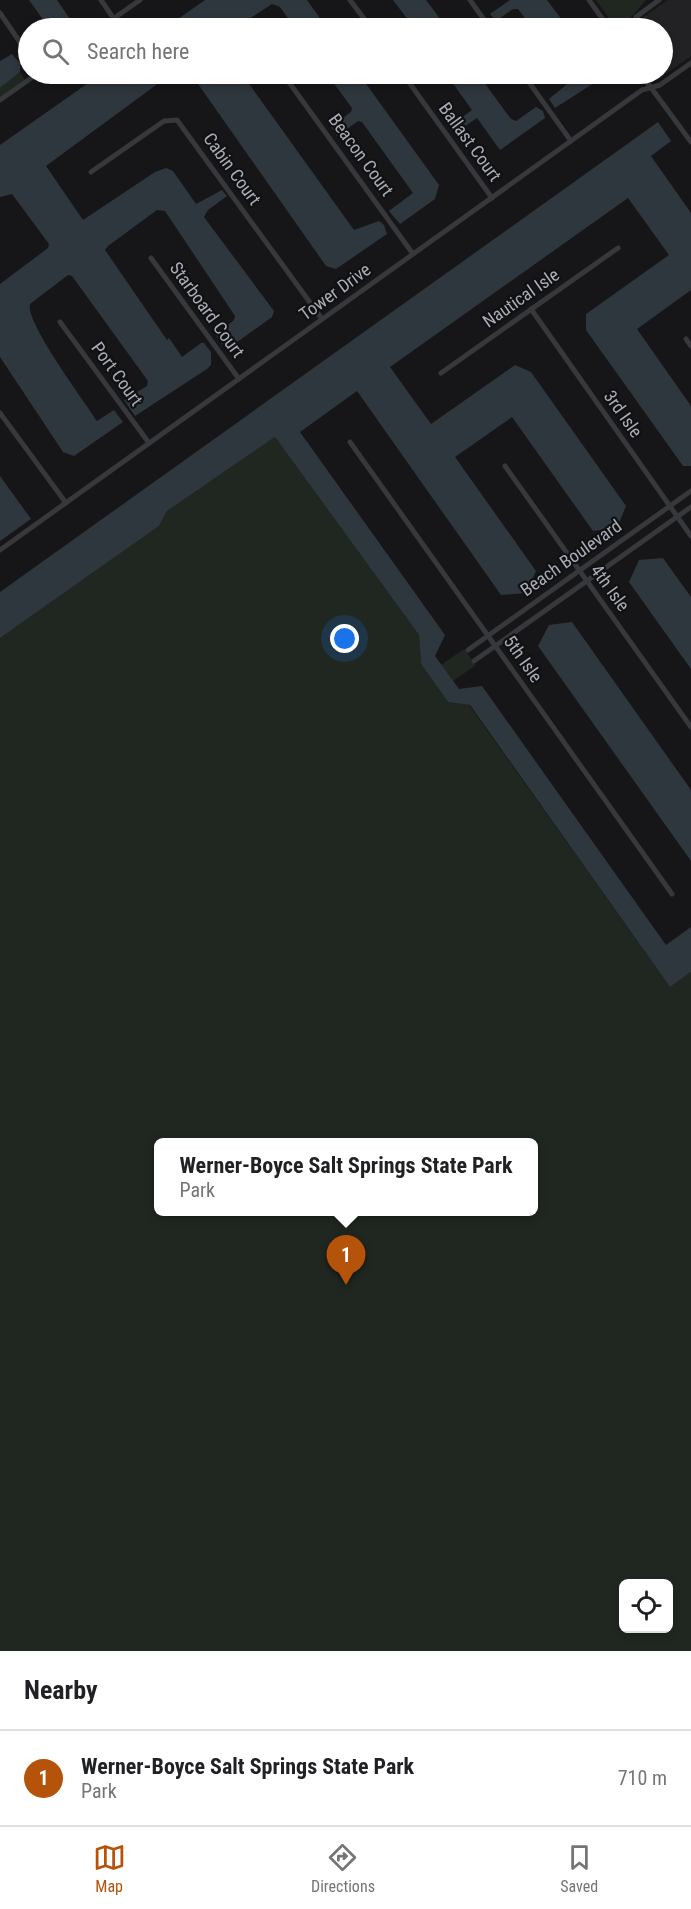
<!DOCTYPE html>
<style>
body{margin:0;font-family:"Roboto Condensed",sans-serif;background:#f2f2f2;color:#202124}
.controls{position:absolute;right:18px;bottom:18px;display:grid;overflow:hidden;border-radius:9px;box-shadow:0 3px 9px #0003}
.controls button{width:54px;height:54px;display:grid;place-items:center;padding:0;border:0;border-bottom:2px solid #e0e0e0;background:#fff;color:#202124;font:30px sans-serif}
.you{position:absolute;left:345px;top:639px;width:21px;height:21px;margin:-15px;border:4px solid #fff;border-radius:50%;background:#1a73e8;box-shadow:0 0 0 9px #1a73e833}
.badge{display:grid;place-items:center;width:39px;height:39px;border-radius:50%;background:#b45309;color:#fff;font-size:20px;font-weight:700}
.pin{position:absolute;translate:-50% -50px;filter:drop-shadow(0 2px 3px #0008)}
.pin::after{content:'';position:absolute;top:32px;width:21px;height:18px;background:inherit;clip-path:polygon(0 0,100% 0,50% 100%)}
.popup{position:absolute;left:154px;top:1138px;width:384px;height:78px;box-sizing:border-box;display:grid;place-content:center;border-radius:9px;background:#fff;filter:drop-shadow(0 2px 4px #0005);font-size:20px;white-space:nowrap;color:#757577}
.popup b{font-size:22px;color:#202124}
.popup::after{content:'';position:absolute;left:50%;top:100%;margin-left:-12px;border:12px solid transparent;border-top-color:#fff}
.list{margin:0;padding:0;list-style:none}
h2{display:flex;justify-content:space-between;align-items:center;height:78px;margin:0;padding:0 24px;font-size:26px}
h2 small{font-size:20px;font-weight:400;color:#757577}
.list li{display:grid;grid-template-columns:39px 1fr auto;gap:18px;align-items:center;box-sizing:border-box;height:96px;padding:0 24px;border-top:2px solid #e0e0e0}
.list b{display:block;font-size:22px;white-space:nowrap}
.list p{margin:0;font-size:20px;white-space:nowrap;color:#757577}
.list em{font-size:20px;font-style:normal;color:#757577}
.icon{flex:none;width:33px;height:33px;fill:none;stroke:currentColor;stroke-width:2;stroke-linecap:round;stroke-linejoin:round}
.map{position:relative;flex:none;width:691px;height:1651px;overflow:hidden}
.search{position:absolute;background:#fff;box-shadow:0 3px 9px #0003;left:18px;right:18px;top:18px;height:66px;display:flex;align-items:center;gap:15px;box-sizing:border-box;padding:0 21px;border-radius:33px;color:#757577;font-size:22px}
.sheet{height:174px;background:#fff}
nav{display:flex;justify-content:space-around;align-items:center;box-sizing:border-box;height:84px;border-top:2px solid #e0e0e0;background:#fff;font-size:16px;color:#757577}
nav a{display:grid;justify-items:center;gap:3px}
nav .on{color:#b45309}
.map>svg:first-child{display:block}
</style>
<div class="map">
<svg width="691" height="1651" viewBox="0 0 691 1651">
<rect width="100%" height="100%" fill="#161618"/>
<path fill="#222225" d="M668,0H691V56L657,80L648,74H662V28H628Z"/>
<g fill="#202721" fill-rule="evenodd">
<path d="M596,0H646L628,21L627,28H616Z"/>
<path d="M20,72L25,80L0,98V88Z"/>
<path d="M275,437L419,635L421,664L448,702L469,705L670,987L691,972V1651H0V638L159,526L167,511ZM158,1142H534V1212H158ZM624,1584H668V1628H624Z"/>
<path d="M464,649L476,665L453,681L441,665Z"/>
</g>
<g fill="#2e373d">
<path d="M29,0H57L74,25V28H49Z"/>
<path d="M205,0H307L327,28H295L280,7L272,4L235,28H165Z"/>
<path d="M393,0H426L447,28H414Z"/>
<path d="M510,0H547L568,28H532L518,9H513L496,21L490,14Z"/>
<path d="M12,54L20,63V72L0,88V61Z"/>
<path d="M101,74H171L46,166L83,220L155,172L166,168L173,171L196,204L222,190L227,196L208,210L204,217L274,311L272,317L226,350L216,335L234,320L235,316L165,211L157,210L108,246L105,250L167,340L169,338L182,357L201,343H204L211,352V365L207,369L135,416L124,400L147,386L148,381L72,276L68,275L30,304C25,322 85,402 97,421L114,410L123,422L74,456L63,452L0,357V284L48,248L49,244L12,194L0,197V145Z"/>
<path d="M191,74H242L354,230L379,221L384,225L387,234L336,269L326,266Z"/>
<path d="M327,74H359L439,185L435,199L400,224L389,211L413,193L362,122L358,121L337,136L331,127L351,112L352,108Z"/>
<path d="M446,74H478L511,119L516,121L536,107L543,111L545,118L500,150L477,118L456,132L452,125L472,110Z"/>
<path d="M564,74H608L555,108L549,99L566,85L568,80Z"/>
<path d="M658,122L671,141L651,156L691,213V290L637,329L691,406V466H683L586,330V314L669,255L628,198L390,367L431,424L515,365L531,372L626,506L617,528L593,531L512,417L455,457L536,571L526,593L501,595L357,391L300,432L445,635L435,656L459,689L482,686L666,945L691,927V972L670,987L470,705L448,702L421,664L419,635L275,437L167,511L159,526L0,638V592Z"/>
<path d="M0,476L31,519L0,541Z"/>
<path d="M663,558L691,597V669L629,582L639,560Z"/>
<path d="M572,622L691,790V861L538,646L549,625Z"/>
</g>
<g fill="none" stroke-linecap="round" stroke-linejoin="round">
<g stroke="#37383c" stroke-width="5">
<path d="M101,0L114,19"/>
<path d="M350,0L371,28"/>
<path d="M470,0L490,28"/>
<path d="M589,0L609,28"/>
<path d="M0,13L28,54"/>
<path d="M636,17L659,0"/>
<path d="M100,28L140,0"/>
<path d="M283,74L413,254"/>
<path d="M403,74L492,198"/>
<path d="M523,74L571,141"/>
<path d="M641,74L691,142"/>
<path d="M0,100L37,74"/>
<path d="M91,172L164,121L177,120L322,319"/>
<path d="M151,258L239,379"/>
<path d="M531,309L691,536"/>
<path d="M60,322L149,443"/>
<path d="M686,339L691,346"/>
<path d="M441,373L618,248"/>
<path d="M0,413L66,503"/>
<path d="M350,442L672,894"/>
<path d="M505,466L691,727"/>
<path d="M0,550L642,90L660,85L691,63"/>
<path d="M468,650L691,491"/>
<path d="M474,661L691,507"/>
</g>
</g>
<g text-anchor="middle" stroke-width="4.5" stroke-linejoin="round" paint-order="stroke">
<g font-size="18" fill="#a8adb7" stroke="#111113">
<text transform="translate(470 142) rotate(54)" y="6">Ballast Court</text>
<text transform="translate(361 155) rotate(54)" y="6">Beacon Court</text>
<text transform="translate(232 169) rotate(54)" y="6">Cabin Court</text>
<text transform="translate(335 292) rotate(-36)" y="6">Tower Drive</text>
<text transform="translate(521 298) rotate(-35)" y="6">Nautical Isle</text>
<text transform="translate(207 310) rotate(54)" y="6">Starboard Court</text>
<text transform="translate(117 374) rotate(54)" y="6">Port Court</text>
<text transform="translate(623 414) rotate(55)" y="6">3rd Isle</text>
<text transform="translate(571 558) rotate(-35)" y="6">Beach Boulevard</text>
<text transform="translate(610 588) rotate(54)" y="6">4th Isle</text>
<text transform="translate(523 659) rotate(55)" y="6">5th Isle</text>
</g>
</g>
</svg>
<div class="controls">
<button><svg class="icon" aria-label="locate" viewBox="0 0 24 24"><circle cx="12" cy="12" r="6"/><path d="M12 2v4M12 18v4M2 12h4M18 12h4"/></svg></button>
</div>
<div class="you"></div>
<div class="pin badge" style="left:346px;top:1285px">1</div>
<div class="popup"><b>Werner-Boyce Salt Springs State Park</b>Park</div>
<div class="search"><svg class="icon" aria-label="search" viewBox="0 0 24 24"><circle cx="10" cy="10" r="6"/><path d="M15 15l6 6"/></svg>Search here</div>
</div>
<section class="sheet">
<h2>Nearby<small></small></h2>
<ul class="list">
<li><span class="badge">1</span><div><b>Werner-Boyce Salt Springs State Park</b><p>Park</p></div><em>710 m</em></li>
</ul>
</section>
<nav>
<a class="on"><svg class="icon" aria-label="map" viewBox="0 0 24 24"><path d="M3 6l6-2 6 2 6-2v14l-6 2-6-2-6 2zM9 4v14M15 6v14"/></svg>Map</a>
<a><svg class="icon" aria-label="directions" viewBox="0 0 24 24"><path d="M12 3l9 9-9 9-9-9zM9 14v-3h6M13 9l2 2-2 2"/></svg>Directions</a>
<a><svg class="icon" aria-label="saved" viewBox="0 0 24 24"><path d="M7 4h10v16l-5-4-5 4z"/></svg>Saved</a>
</nav>
